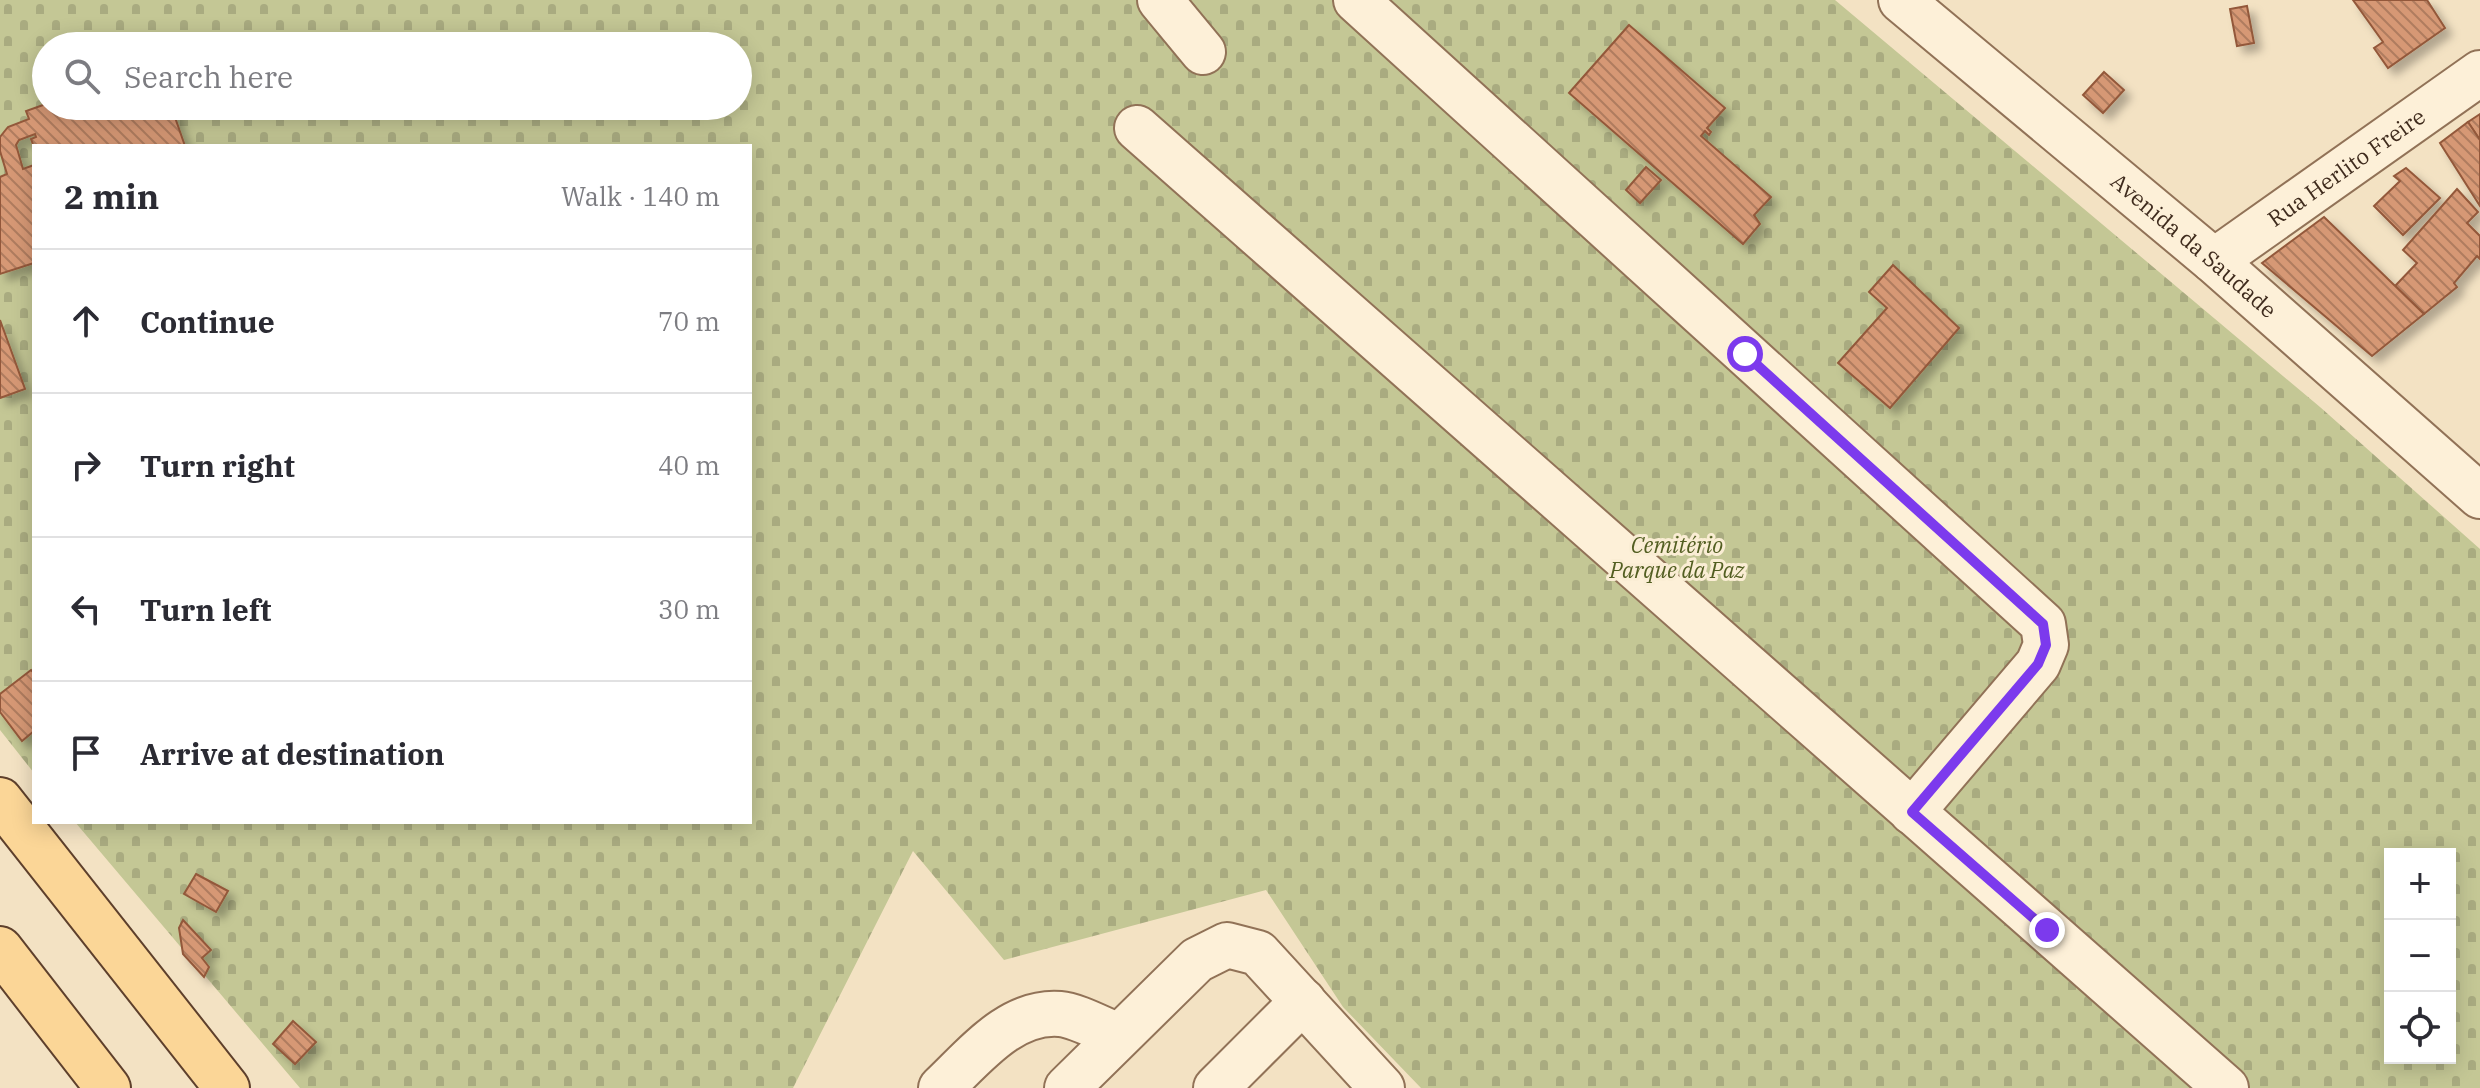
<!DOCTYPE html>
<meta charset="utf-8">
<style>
body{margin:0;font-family:"IBM Plex Serif",serif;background:#f2f2f3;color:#2b2b33}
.controls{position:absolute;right:24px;bottom:24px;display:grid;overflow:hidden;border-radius:0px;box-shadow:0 4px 20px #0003}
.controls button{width:72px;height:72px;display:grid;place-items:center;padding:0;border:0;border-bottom:2px solid #e1e1e2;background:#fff;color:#2b2b33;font:40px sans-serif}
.stop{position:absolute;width:24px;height:24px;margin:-18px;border:6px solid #7c3aed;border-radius:50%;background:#fff}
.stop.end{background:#7c3aed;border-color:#fff;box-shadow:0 2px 8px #0008}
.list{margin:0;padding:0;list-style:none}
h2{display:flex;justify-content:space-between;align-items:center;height:104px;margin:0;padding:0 32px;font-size:34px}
h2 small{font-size:26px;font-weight:400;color:#7c7c81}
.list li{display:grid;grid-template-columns:52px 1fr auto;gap:24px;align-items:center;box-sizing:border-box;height:144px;padding:0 32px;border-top:2px solid #e1e1e2}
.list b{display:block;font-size:30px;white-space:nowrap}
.list em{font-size:26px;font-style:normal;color:#7c7c81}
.icon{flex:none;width:44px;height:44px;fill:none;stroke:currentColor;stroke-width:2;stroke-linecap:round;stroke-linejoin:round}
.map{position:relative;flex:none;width:2480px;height:1088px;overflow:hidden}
.search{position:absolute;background:#fff;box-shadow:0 4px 20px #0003;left:32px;top:32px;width:720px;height:88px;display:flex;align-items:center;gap:20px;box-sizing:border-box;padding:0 28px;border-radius:44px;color:#7c7c81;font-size:30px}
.panel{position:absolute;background:#fff;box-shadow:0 4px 20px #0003;left:32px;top:144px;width:720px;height:680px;border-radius:0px}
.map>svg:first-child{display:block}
</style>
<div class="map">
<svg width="2480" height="1088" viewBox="0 0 2480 1088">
<defs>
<pattern id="cemetery-stones" width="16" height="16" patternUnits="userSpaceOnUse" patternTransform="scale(2)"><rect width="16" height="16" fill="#c4c795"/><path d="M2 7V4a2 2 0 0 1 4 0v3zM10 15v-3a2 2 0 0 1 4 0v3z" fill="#a9ab80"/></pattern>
<pattern id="building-back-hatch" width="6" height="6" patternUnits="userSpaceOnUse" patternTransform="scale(2)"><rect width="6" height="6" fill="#d69874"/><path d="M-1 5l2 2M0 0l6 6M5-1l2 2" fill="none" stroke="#af7c5f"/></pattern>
<filter id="shadow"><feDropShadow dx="7" dy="7" stdDeviation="4" flood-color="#0004"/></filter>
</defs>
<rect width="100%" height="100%" fill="#f3e2c3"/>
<path fill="url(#cemetery-stones)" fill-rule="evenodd" d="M0,0H1835L2320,407L2480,549V1088H1421L1343,1007L1266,890L1004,960L913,851L793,1088H300L75,822H750V146H34V773L0,730ZM46,46H738V106H46ZM2390,854H2450V1058H2390Z"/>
<g fill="url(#building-back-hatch)" stroke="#93583a" stroke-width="2" filter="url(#shadow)">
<path d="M2353,0H2427L2445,28L2388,68L2374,48L2383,42Z"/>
<path d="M2247,6L2254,43L2237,46L2230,9Z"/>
<path d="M1629,25L1725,108L1707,128L1711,132L1709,135L1705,131L1701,136L1771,197L1754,215L1760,224L1743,244L1569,93Z"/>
<path d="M2104,72L2124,90L2103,113L2083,95Z"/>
<path d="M46,104V106H171L185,146L34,147L31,139L36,137L35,134L19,140L16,145L23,169L34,165V263L0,274V177L7,174L0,151V137L8,127L29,119L26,111Z"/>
<path d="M2480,114V140L2468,122Z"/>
<path d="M2468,122L2480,140V206L2440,143Z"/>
<path d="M1646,167L1661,180L1640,203L1626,190Z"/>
<path d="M2406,168L2440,198L2403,235L2374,206L2400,181L2394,176Z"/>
<path d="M2457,189L2478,212L2467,223L2480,236V259L2477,256L2454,283L2457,287L2424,314L2395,286L2417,263L2403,250Z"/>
<path d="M2324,217L2424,314L2372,356L2262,263Z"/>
<path d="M1893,265L1959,328L1890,408L1838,363L1887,308L1869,292Z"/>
<path d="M0,320L25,389L0,398Z"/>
<path d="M31,670L34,673V731L22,741L0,712V694Z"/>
<path d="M196,874L228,891L216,912L184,894Z"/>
<path d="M183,920L211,950L202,958L209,967L204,977L183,954L179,928Z"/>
<path d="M293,1021L316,1042L295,1064L273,1044Z"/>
</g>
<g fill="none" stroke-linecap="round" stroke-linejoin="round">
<g stroke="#917257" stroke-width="48">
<g id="minor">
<path d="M1160,0L1203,52"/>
<path d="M1356,0L2043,624L2046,645L2038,664L1912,812"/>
<path id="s1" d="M1901,0L2214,261L2480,496"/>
<path d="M1137,128L2226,1088"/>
<path id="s2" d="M2214,261L2480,73"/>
<path d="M941,1088C974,1057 1010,1010 1060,1014C1076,1015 1103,1030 1119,1036"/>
<path d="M1067,1088L1197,960L1227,945L1258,953L1382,1088"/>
<path d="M1216,1088L1303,1001"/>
</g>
</g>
<g stroke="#5e402c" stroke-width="48">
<g id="major">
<path d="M0,800L227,1088"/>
<path d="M0,949L108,1088"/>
</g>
</g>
<use href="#minor" stroke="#fdf0d8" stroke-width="44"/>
<use href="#major" stroke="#fbd697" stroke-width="44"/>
</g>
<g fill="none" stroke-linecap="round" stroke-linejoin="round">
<path stroke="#7c3aed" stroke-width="10" d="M1745,354L2043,624L2046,645L2038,664L1912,812L2047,930"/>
</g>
<g text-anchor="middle" stroke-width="6" stroke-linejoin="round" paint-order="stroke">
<g font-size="22" fill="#3f2b1d" stroke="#faedd4">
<text dy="8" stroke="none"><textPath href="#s2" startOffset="162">Rua Herlito Freire</textPath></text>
<text dy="8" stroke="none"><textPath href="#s1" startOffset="382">Avenida da Saudade</textPath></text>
</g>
<g font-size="22" font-style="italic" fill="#525e21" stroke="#faedd4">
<text x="1677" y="553">Cemitério<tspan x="1677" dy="25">Parque da Paz</tspan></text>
</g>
</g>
</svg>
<div class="controls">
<button>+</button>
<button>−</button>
<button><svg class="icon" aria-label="locate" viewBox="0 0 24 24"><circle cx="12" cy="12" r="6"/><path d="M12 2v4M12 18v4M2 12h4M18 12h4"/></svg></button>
</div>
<div class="stop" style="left:1745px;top:354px"></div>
<div class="stop end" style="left:2047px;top:930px"></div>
<div class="search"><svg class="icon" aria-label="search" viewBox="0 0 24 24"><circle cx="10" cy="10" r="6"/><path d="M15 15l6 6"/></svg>Search here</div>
<section class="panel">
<h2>2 min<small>Walk · 140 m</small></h2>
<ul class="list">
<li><svg class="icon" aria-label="ahead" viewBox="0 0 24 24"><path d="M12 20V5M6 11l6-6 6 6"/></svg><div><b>Continue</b></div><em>70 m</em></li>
<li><svg class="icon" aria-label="right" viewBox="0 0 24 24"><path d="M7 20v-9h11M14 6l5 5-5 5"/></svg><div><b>Turn right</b></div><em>40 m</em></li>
<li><svg class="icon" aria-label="left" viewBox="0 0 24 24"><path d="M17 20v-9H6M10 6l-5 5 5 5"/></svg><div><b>Turn left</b></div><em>30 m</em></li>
<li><svg class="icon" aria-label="arrive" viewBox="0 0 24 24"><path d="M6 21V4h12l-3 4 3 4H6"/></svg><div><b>Arrive at destination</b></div></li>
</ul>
</section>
</div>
